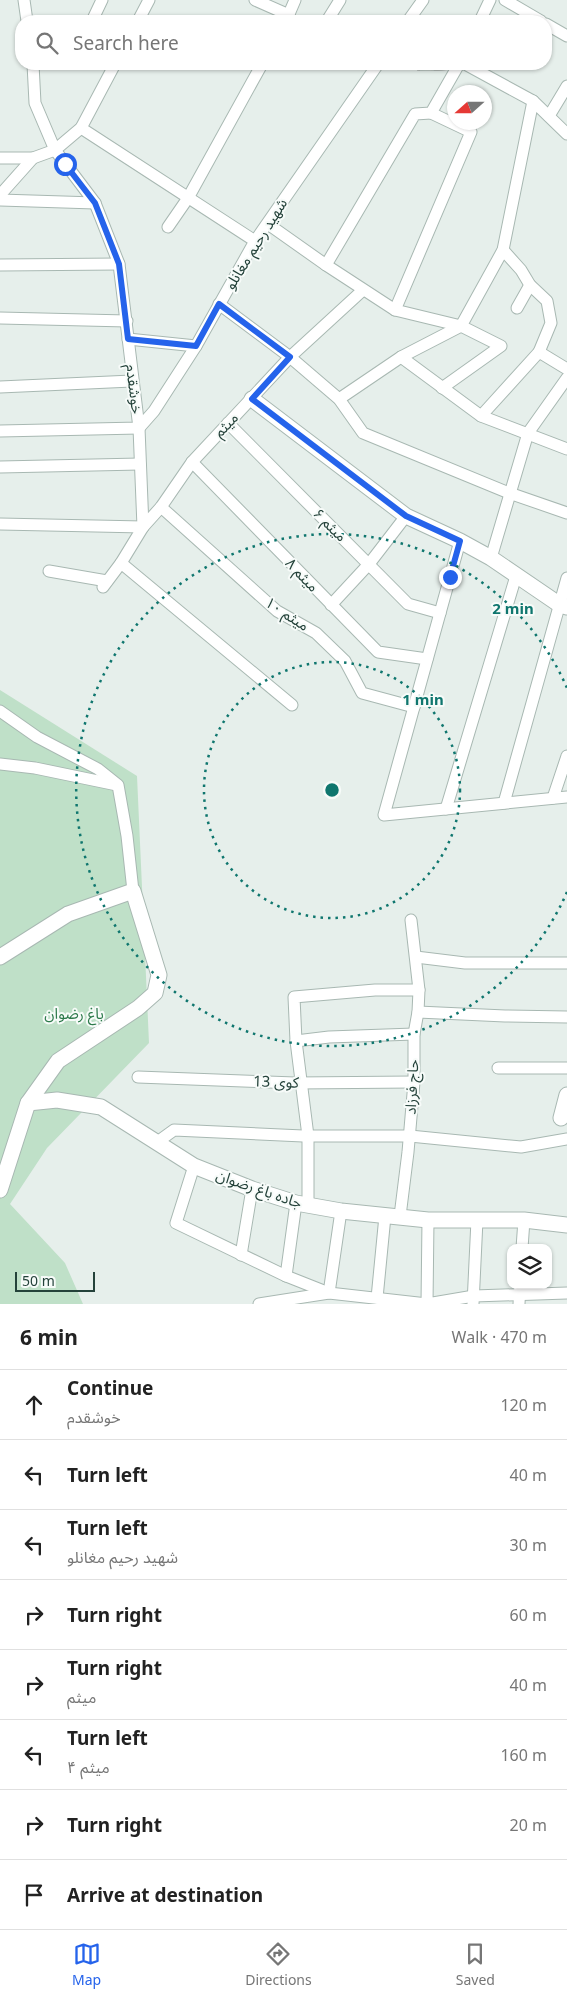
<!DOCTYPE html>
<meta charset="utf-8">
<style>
body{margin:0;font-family:"Noto Sans","Noto Sans Arabic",sans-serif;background:#f2f2f2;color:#222}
.controls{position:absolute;right:15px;bottom:15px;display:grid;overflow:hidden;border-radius:10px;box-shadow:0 1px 4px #0004}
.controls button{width:45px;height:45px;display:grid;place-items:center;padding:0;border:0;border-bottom:1px solid #e0e0e0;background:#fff;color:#222;font:25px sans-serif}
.compass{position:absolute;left:447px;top:85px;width:45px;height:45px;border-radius:50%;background:#fff;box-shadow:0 1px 4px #0004;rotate:249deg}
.scale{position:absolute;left:15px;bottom:12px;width:80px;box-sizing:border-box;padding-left:5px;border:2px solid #24423a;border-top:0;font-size:14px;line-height:18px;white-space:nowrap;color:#24423a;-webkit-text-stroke:4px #f7fbf9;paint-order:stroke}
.stop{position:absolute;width:15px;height:15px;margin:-11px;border:4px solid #2563eb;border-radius:50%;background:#fff}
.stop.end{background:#2563eb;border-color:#fff;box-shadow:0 1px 5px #0008}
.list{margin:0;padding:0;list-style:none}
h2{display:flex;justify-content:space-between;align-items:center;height:65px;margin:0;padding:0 20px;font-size:21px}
h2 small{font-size:16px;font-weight:400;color:#767676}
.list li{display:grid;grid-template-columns:32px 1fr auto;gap:15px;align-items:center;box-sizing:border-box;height:70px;padding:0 20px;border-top:1px solid #e0e0e0}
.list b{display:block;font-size:19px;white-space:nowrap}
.list p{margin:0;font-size:16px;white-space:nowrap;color:#767676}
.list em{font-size:16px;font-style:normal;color:#767676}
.icon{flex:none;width:28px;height:28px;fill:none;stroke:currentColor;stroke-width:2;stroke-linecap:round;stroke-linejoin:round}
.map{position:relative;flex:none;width:567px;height:1304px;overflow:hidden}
.search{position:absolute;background:#fff;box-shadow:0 1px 4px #0004;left:15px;right:15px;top:15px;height:55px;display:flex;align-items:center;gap:12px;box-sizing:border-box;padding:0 18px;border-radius:20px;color:#767676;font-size:19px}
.sheet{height:625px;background:#fff}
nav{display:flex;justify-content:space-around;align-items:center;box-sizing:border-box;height:70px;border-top:1px solid #e0e0e0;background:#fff;font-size:14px;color:#767676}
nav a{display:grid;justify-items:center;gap:2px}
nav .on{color:#2563eb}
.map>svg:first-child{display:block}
</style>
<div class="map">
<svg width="567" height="1304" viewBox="0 0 567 1304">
<defs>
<filter id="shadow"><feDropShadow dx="-3.5" dy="3.5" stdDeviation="2.5" flood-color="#0004"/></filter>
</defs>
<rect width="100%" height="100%" fill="#e6efeb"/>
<path fill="#bfe0c8" d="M0,690L137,776L149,1043L47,1148L10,1204L65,1263L83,1304H0Z"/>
<path fill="#bbcac4" stroke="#b8c9c2" filter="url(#shadow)" d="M420,64H448V69L420,70Z"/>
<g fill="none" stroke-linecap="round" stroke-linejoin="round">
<g stroke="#a8b8b2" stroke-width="13">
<g id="minor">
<path d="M24,0L27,21"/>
<path d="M255,0L289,15"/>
<path d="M505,0L541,21"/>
<path d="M92,21L102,0"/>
<path d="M138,21L149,0"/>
<path d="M286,21L295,0"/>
<path d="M327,21L340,0"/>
<path d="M408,21L423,0"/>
<path d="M480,21L490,0"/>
<path d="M546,24L567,36"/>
<path d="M33,64L35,103L55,150L95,203L119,264L139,428L143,527"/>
<path d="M465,64L533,101"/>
<path d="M549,116L567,86"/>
<path d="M81,128L255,241"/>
<path d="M0,158H33L55,150L81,128L115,64"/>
<path d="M0,195L33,158"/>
<path d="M0,200L95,203"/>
<path d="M268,224L326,265L395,310L461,326L501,346L442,388"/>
<path d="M168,227L188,198L262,64"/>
<path d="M503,250L521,270L530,285L547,301L551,323L539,352L567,369"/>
<path d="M0,265L119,264"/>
<path d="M326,265L415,114L431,113L459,64"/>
<path d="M219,304L290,357L339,399L363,433L509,493L567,513"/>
<path d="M517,308L530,285"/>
<path d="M395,310L471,132L431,113"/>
<path d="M0,318L127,321"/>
<path d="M128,339L196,346"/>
<path d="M401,357L481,416L567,449"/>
<path d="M0,387L132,381"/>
<path d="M339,399L401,357L461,326L503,250L533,101L567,134"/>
<path d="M481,416L539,352"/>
<path d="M228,423L408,604L440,613"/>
<path d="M0,431L139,428L154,411L196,346L255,241L378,64"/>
<path d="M192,462L378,652L427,659"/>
<path d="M0,467L140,464"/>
<path d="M161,507L277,611L316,633L345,661L362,693L414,707"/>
<path d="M0,524L143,527"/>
<path d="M460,541L384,815L567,797"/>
<path d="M491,558L528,433L567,378"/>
<path d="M121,563L292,705"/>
<path d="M49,571L107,581"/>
<path d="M103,587L121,563L143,527L161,507L192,462L290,357L363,290"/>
<path d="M331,605L369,564L406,516"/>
<path d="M0,711L37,737L98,769L118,785L127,836L133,891"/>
<path d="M0,764L35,768L117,785"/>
<path d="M553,798L567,756"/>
<path d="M504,803L567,578"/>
<path d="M446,809L516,576"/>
<path d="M416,957L465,963H567"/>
<path d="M418,1012L505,1016L567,1017"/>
<path d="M296,1041L329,1037L414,1034"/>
<path d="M498,1068H567"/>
<path d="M138,1077L295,1083L414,1082"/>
<path d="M156,1143L174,1130L303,1136H410L521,1147L567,1139"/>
<path d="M194,1166L176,1223L286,1276L329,1293L427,1304"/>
<path d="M308,1205V1136L296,1041L294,997L375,990H419"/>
<path d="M400,1216L408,1152L414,1082V1034L418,1012L419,990L411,920"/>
<path d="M428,1220L427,1304L474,1296L567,1293"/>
<path d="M522,1248L524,1220"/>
<path d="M241,1255L252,1189"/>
<path d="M286,1276L296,1203"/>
<path d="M377,1298L385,1216"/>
<path d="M259,1304L329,1293L341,1211"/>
<path d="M473,1304L477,1220"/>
<path d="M519,1304L520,1285"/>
</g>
</g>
<g stroke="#a8b8b2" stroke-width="17">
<g id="tertiary">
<path d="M252,399L406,516L460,541L491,558L560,605L567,607"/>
<path d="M0,957L68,914L133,891L159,975L155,993L138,1008L58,1061L28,1103L0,1190"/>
<path d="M28,1103L57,1100L101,1107L194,1166L252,1189L296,1203L341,1211L428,1220H524L567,1225"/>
<path d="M561,1118L567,1095"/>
</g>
</g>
<use href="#minor" stroke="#fff" stroke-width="11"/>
<use href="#tertiary" stroke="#fff" stroke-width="15"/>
</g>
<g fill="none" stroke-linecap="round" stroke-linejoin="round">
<path stroke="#2563eb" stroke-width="6" d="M65,164L95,203L119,264L128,339L196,346L219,304L290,357L252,399L406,516L460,541L450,577"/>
</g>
<g fill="none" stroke="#0f766e" stroke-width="2.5" stroke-dasharray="2.5 5">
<circle cx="332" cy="790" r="128"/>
<path d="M567 892A256 256 0 1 1 567 688"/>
</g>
<g text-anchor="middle" stroke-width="4" stroke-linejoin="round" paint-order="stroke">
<g font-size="15" fill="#24423a" stroke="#f7fbf9">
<text transform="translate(256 244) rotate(-58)" y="5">شهید رحیم مغانلو</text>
<text transform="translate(134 389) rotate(83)" y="5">خوشقدم</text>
<text transform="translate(226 425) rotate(-46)" y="5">میثم</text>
<text transform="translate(330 525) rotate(45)" y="5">۶ میثم</text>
<text transform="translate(302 575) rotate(46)" y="5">۸ میثم</text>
<text transform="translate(287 614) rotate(33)" y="5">۱۰ میثم</text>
<text transform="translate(276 1082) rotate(2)" y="5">کوی 13</text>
<text transform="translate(412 1087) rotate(-87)" y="5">حاج فرزاد</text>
<text transform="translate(259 1189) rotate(19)" y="5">جاده باغ رضوان</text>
</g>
<g font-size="15" fill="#2d7a4b" stroke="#f7fbf9">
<text x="74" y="1019">باغ رضوان</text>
</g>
</g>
<circle cx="332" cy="790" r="8" fill="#0f766e" stroke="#f7fbf9" stroke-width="2.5"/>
<g font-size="15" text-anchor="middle" font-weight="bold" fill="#0f766e" stroke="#f7fbf9" stroke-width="4" stroke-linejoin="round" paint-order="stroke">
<text x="513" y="614">2 min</text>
<text x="423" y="705">1 min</text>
</g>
</svg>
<div class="controls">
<button><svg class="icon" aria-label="layers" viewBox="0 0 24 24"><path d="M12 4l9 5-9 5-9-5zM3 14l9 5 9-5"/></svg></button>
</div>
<svg class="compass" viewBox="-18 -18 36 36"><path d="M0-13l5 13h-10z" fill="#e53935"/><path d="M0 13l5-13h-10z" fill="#767676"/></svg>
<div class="scale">50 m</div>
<div class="stop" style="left:65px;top:164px"></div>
<div class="stop end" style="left:450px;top:577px"></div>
<div class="search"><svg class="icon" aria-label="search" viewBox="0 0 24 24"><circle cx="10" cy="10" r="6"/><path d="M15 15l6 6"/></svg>Search here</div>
</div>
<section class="sheet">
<h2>6 min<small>Walk · 470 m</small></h2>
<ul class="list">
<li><svg class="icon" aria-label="ahead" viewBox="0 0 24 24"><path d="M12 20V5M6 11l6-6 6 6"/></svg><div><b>Continue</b><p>خوشقدم</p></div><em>120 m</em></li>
<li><svg class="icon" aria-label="left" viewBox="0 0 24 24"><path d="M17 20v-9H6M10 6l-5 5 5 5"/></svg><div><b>Turn left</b></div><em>40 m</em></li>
<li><svg class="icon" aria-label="left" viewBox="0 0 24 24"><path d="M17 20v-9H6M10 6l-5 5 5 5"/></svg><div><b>Turn left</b><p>شهید رحیم مغانلو</p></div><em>30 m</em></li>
<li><svg class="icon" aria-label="right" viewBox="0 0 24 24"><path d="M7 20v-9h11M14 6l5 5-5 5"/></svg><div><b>Turn right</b></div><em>60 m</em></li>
<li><svg class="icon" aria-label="right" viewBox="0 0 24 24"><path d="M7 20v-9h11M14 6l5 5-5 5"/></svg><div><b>Turn right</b><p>میثم</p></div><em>40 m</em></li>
<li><svg class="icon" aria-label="left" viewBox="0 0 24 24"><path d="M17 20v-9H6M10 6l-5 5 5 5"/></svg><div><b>Turn left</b><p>۴ میثم</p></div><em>160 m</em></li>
<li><svg class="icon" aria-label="right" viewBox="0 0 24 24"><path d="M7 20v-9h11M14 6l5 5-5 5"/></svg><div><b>Turn right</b></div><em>20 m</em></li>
<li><svg class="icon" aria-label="arrive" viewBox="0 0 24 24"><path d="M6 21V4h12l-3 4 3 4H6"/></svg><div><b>Arrive at destination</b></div></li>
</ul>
</section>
<nav>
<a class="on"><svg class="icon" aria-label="map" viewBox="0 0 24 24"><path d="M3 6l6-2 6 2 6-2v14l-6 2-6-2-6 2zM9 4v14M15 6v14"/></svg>Map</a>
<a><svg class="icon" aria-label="directions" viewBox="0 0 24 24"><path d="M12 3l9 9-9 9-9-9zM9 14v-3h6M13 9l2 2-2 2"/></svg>Directions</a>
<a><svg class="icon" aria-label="saved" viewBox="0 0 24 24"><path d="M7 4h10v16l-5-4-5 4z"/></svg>Saved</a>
</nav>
